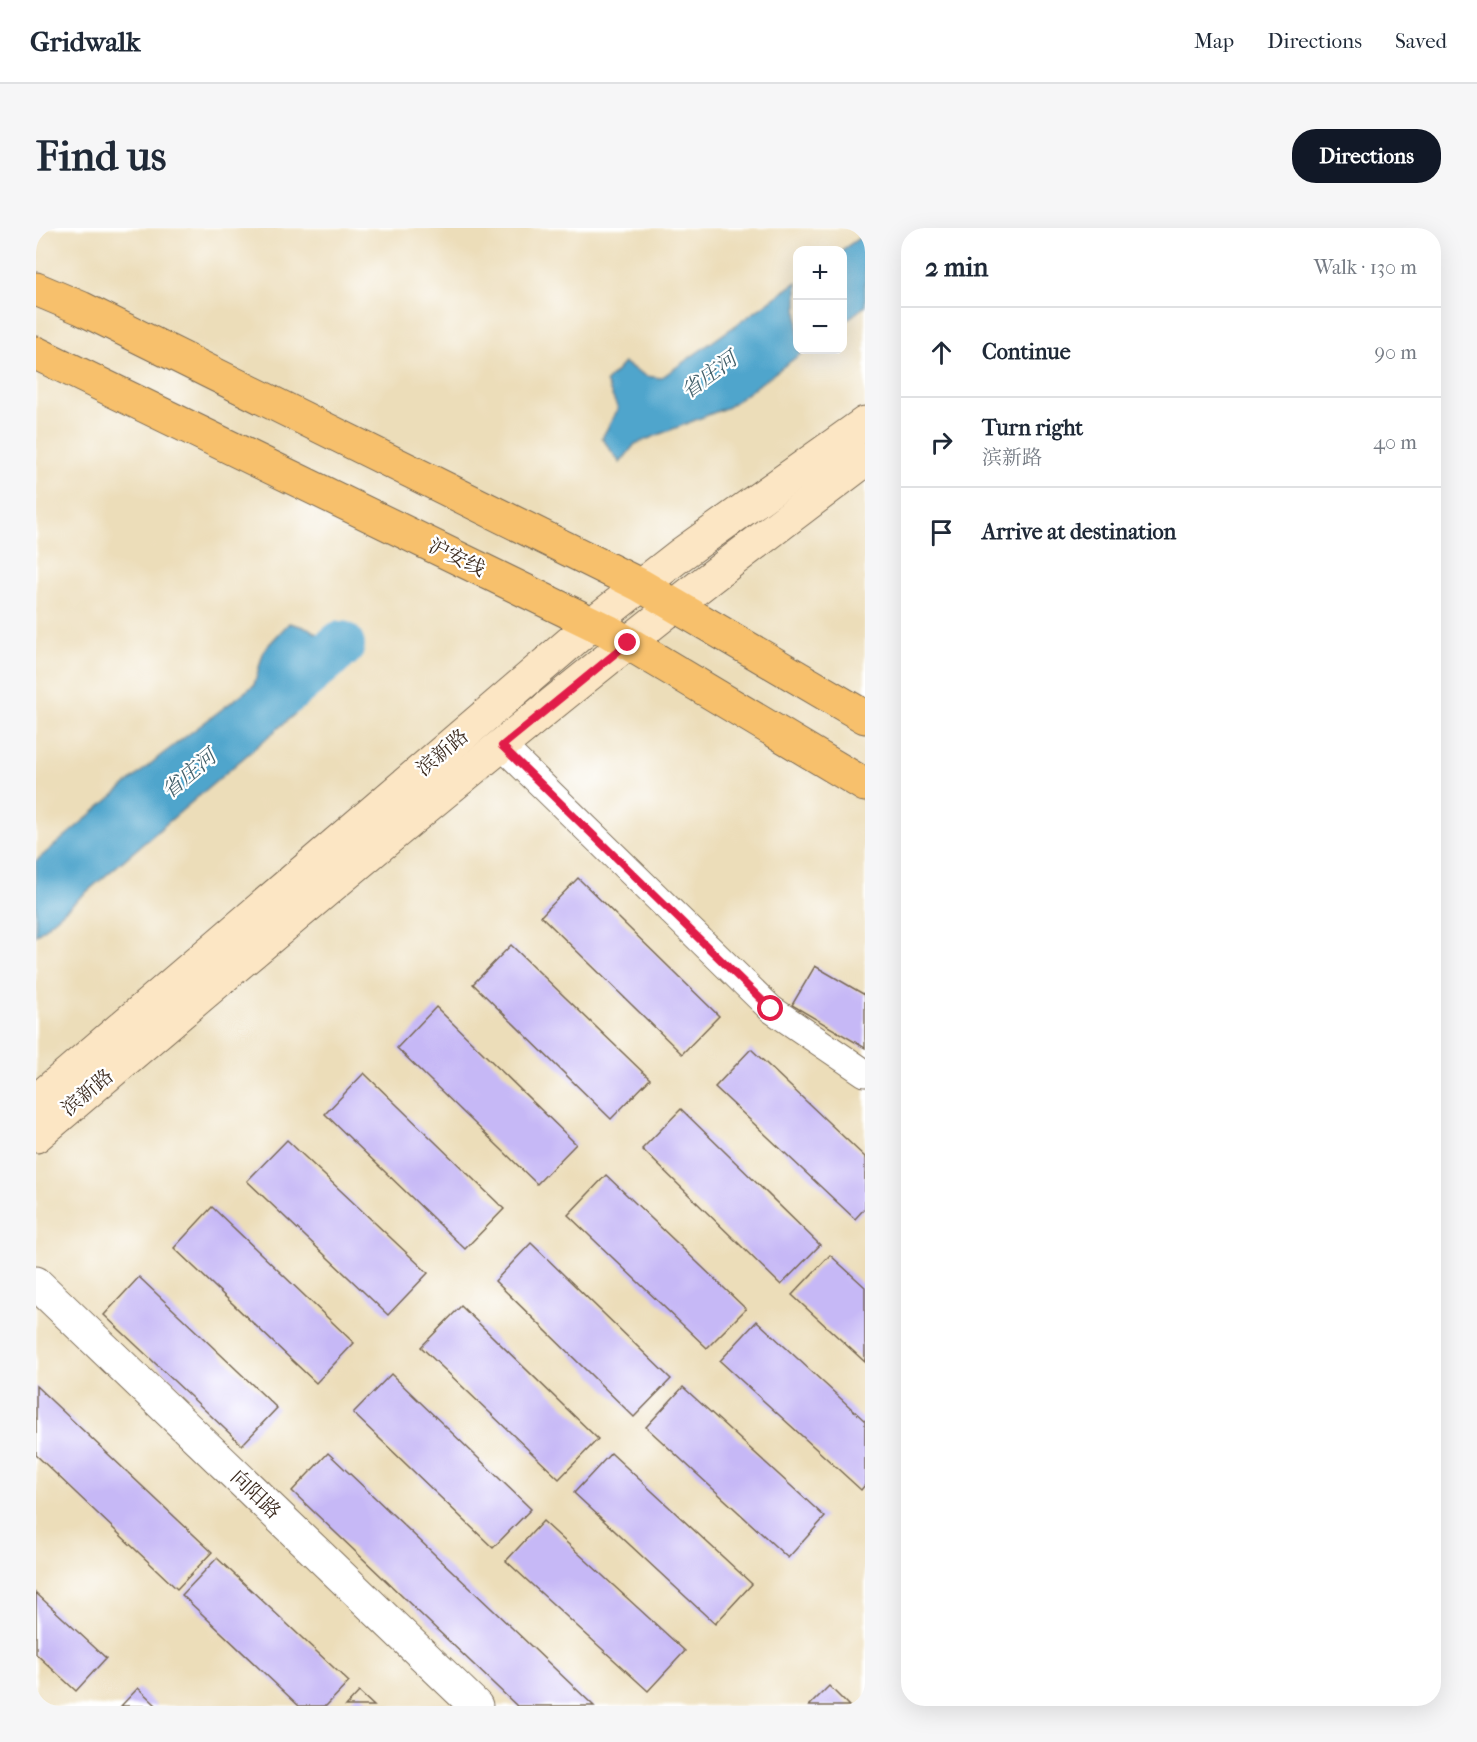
<!DOCTYPE html>
<meta charset="utf-8">
<style>
body{margin:0;font-family:"IM FELL French Canon","Noto Serif SC",serif;background:#f6f6f7;color:#1f2937}
.controls{position:absolute;right:18px;top:18px;display:grid;overflow:hidden;border-radius:12px;box-shadow:0 6px 24px #0002}
.controls button{width:54px;height:54px;display:grid;place-items:center;padding:0;border:0;border-bottom:2px solid #e0e1e3;background:#fff;color:#1f2937;font:30px sans-serif}
.stop{position:absolute;width:18px;height:18px;margin:-14px;border:4px solid #e11d48;border-radius:50%;background:#fff}
.stop.end{background:#e11d48;border-color:#fff;box-shadow:0 2px 6px #0008}
.list{margin:0;padding:0;list-style:none}
h2{display:flex;justify-content:space-between;align-items:center;height:78px;margin:0;padding:0 24px;font-size:26px}
h2 small{font-size:20px;font-weight:400;color:#747a83}
.list li{display:grid;grid-template-columns:39px 1fr auto;gap:18px;align-items:center;box-sizing:border-box;height:90px;padding:0 24px;border-top:2px solid #e0e1e3}
.list b{display:block;font-size:22px;white-space:nowrap}
.list p{margin:0;font-size:20px;white-space:nowrap;color:#747a83}
.list em{font-size:20px;font-style:normal;color:#747a83}
.icon{flex:none;width:33px;height:33px;fill:none;stroke:currentColor;stroke-width:2;stroke-linecap:round;stroke-linejoin:round}
.map{position:relative;flex:none;width:829px;height:1478px;overflow:hidden;border-radius:24px}
header{display:flex;align-items:center;gap:36px;box-sizing:border-box;height:84px;padding:0 30px;background:#fff;border-bottom:2px solid #e0e1e3}
header strong{font-size:28px}
nav{display:flex;gap:33px;margin-inline-start:auto;font-size:21px}
.intro{display:flex;align-items:center;justify-content:space-between;box-sizing:border-box;height:144px;padding:0 36px}
h1{margin:0;font-size:42px}
.button{padding:15px 27px;border-radius:24px;background:#111827;color:#fff;font-size:21px;font-weight:700}
main{display:flex;gap:36px;padding:0 36px}
aside{flex:1;background:#fff;border-radius:24px;box-shadow:0 6px 24px #0002}
.map>svg:first-child{display:block}
</style>
<header>
<strong>Gridwalk</strong>
<nav><a>Map</a><a>Directions</a><a>Saved</a></nav>
</header>
<div class="intro"><h1>Find us</h1><a class="button">Directions</a></div>
<main>
<div class="map">
<svg width="829" height="1478" viewBox="0 0 829 1478">
<rect width="100%" height="100%" fill="#fff"/>
<filter id="ink" filterUnits="userSpaceOnUse"><feTurbulence type="fractalNoise" baseFrequency=".0167" numOctaves="2"/><feDisplacementMap in="SourceGraphic" scale="12" xChannelSelector="R" yChannelSelector="G"/><feConvolveMatrix kernelMatrix="1 2 1 2 8 2 1 2 1" color-interpolation-filters="sRGB"/></filter>
<filter id="wash" filterUnits="userSpaceOnUse"><feTurbulence type="fractalNoise" baseFrequency=".008" numOctaves="4" result="noise"/><feDisplacementMap in="SourceGraphic" scale="24" xChannelSelector="R" yChannelSelector="G"/><feGaussianBlur stdDeviation="1.35" result="paint"/><feColorMatrix in="noise" values="0 0 0 0 0 0 0 0 0 0 0 0 0 0 0 0 0 1.4 0 .05"/><feComposite in="paint" operator="in"/></filter>
<g filter="url(#wash)">
<rect width="100%" height="100%" fill="#ecddb9"/>
<g fill="#50a5cc" stroke="#466875" stroke-width="1.5">
<path d="M829,6V78L807,95L806,22Z"/>
<path d="M761,54L762,122H770L692,179L599,216L584,235L566,210L582,181L570,154L588,135L610,148L625,150Z"/>
<path d="M253,395L272,400L297,417L301,450L0,707V633L124,528L218,457L228,422Z"/>
</g>
<g fill="none" stroke-linecap="round" stroke-linejoin="round">
<path stroke="#50a5cc" stroke-width="48" d="M248,465L305,417"/>
</g>
<g id="blocks">
<g fill="#c6b8f6">
<path d="M542,650L683,788L646,826L505,688Z"/>
<path d="M475,717L614,851L575,891L437,756Z"/>
<path d="M779,738L829,767V820L756,777Z"/>
<path d="M400,779L540,916L501,956L361,820Z"/>
<path d="M715,821L829,929V980L819,991L679,859Z"/>
<path d="M328,845L468,981L429,1021L289,886Z"/>
<path d="M645,881L784,1017L745,1057L606,921Z"/>
<path d="M251,912L392,1045L352,1087L211,953Z"/>
<path d="M570,947L710,1081L671,1120L532,987Z"/>
<path d="M176,979L318,1115L280,1155L138,1020Z"/>
<path d="M495,1015L635,1151L598,1189L459,1053Z"/>
<path d="M794,1027L829,1059V1134L756,1067Z"/>
<path d="M103,1049L241,1180L206,1217L68,1087Z"/>
<path d="M425,1078L562,1211L523,1251L385,1119Z"/>
<path d="M721,1093L829,1193V1257L825,1262L684,1133Z"/>
<path d="M355,1146L495,1281L457,1320L317,1185Z"/>
<path d="M0,1158L176,1324L141,1361L0,1227Z"/>
<path d="M647,1159L789,1289L752,1330L610,1199Z"/>
<path d="M292,1225L558,1478H481L256,1263Z"/>
<path d="M575,1225L716,1356L679,1396L538,1265Z"/>
<path d="M507,1293L649,1423L612,1463L470,1333Z"/>
<path d="M181,1330L313,1454L290,1478H263L146,1367Z"/>
<path d="M0,1365L70,1430L40,1463L0,1426Z"/>
<path d="M793,1458L813,1478H773Z"/>
<path d="M102,1460L121,1478H85Z"/>
<path d="M323,1464L338,1478H310Z"/>
</g>
</g>
</g>
<g filter="url(#ink)">
<use href="#blocks" fill-opacity="0" stroke="#796954" stroke-width="1.5"/>
<g fill="none" stroke-linecap="round" stroke-linejoin="round">
<g stroke="#796954" stroke-width="29">
<path id="minor" d="M466,518L735,781L829,845"/>
</g>
<g stroke="#796954" stroke-width="35">
<path id="tertiary" d="M0,1055L440,1478"/>
</g>
<g stroke="#796954" stroke-width="35">
<g id="secondary">
<path d="M0,873L557,395L644,327L829,195"/>
<path d="M0,908C210,729 421,550 637,379C700,329 765,281 829,232"/>
</g>
</g>
<g stroke="#796954" stroke-width="35">
<g id="trunk">
<path d="M0,61L45,80L604,357L829,489"/>
<path d="M0,125L572,403L829,557"/>
</g>
</g>
<use href="#minor" stroke="#fff" stroke-width="27"/>
<use href="#tertiary" stroke="#fff" stroke-width="33"/>
<use href="#secondary" stroke="#fce6c4" stroke-width="33"/>
<use href="#trunk" stroke="#f7c06c" stroke-width="33"/>
</g>
</g>
<g fill="none" stroke-linecap="round" stroke-linejoin="round" filter="url(#ink)">
<path stroke="#e11d48" stroke-width="8" d="M592,415L466,518L735,781"/>
</g>
<g text-anchor="middle" stroke-width="4.5" stroke-linejoin="round" paint-order="stroke">
<g font-size="20" fill="#3b2a1e" stroke="#fff">
<text transform="translate(421 329) rotate(26)" y="7">沪安线</text>
<text transform="translate(406 524) rotate(-40)" y="7">滨新路</text>
<text transform="translate(51 864) rotate(-40)" y="7">滨新路</text>
<text transform="translate(220 1266) rotate(44)" y="7">向阳路</text>
</g>
<g font-size="21" font-style="italic" fill="#44616c" stroke="#fff">
<text transform="translate(673 147) rotate(-36)" y="7">省庄河</text>
<text transform="translate(153 546) rotate(-40)" y="7">省庄河</text>
</g>
</g>
</svg>
<div class="controls">
<button>+</button>
<button>−</button>
</div>
<div class="stop" style="left:735px;top:781px"></div>
<div class="stop end" style="left:592px;top:415px"></div>
</div>
<aside>
<h2>2 min<small>Walk · 130 m</small></h2>
<ul class="list">
<li><svg class="icon" aria-label="ahead" viewBox="0 0 24 24"><path d="M12 20V5M6 11l6-6 6 6"/></svg><div><b>Continue</b></div><em>90 m</em></li>
<li><svg class="icon" aria-label="right" viewBox="0 0 24 24"><path d="M7 20v-9h11M14 6l5 5-5 5"/></svg><div><b>Turn right</b><p>滨新路</p></div><em>40 m</em></li>
<li><svg class="icon" aria-label="arrive" viewBox="0 0 24 24"><path d="M6 21V4h12l-3 4 3 4H6"/></svg><div><b>Arrive at destination</b></div></li>
</ul>
</aside>
</main>
